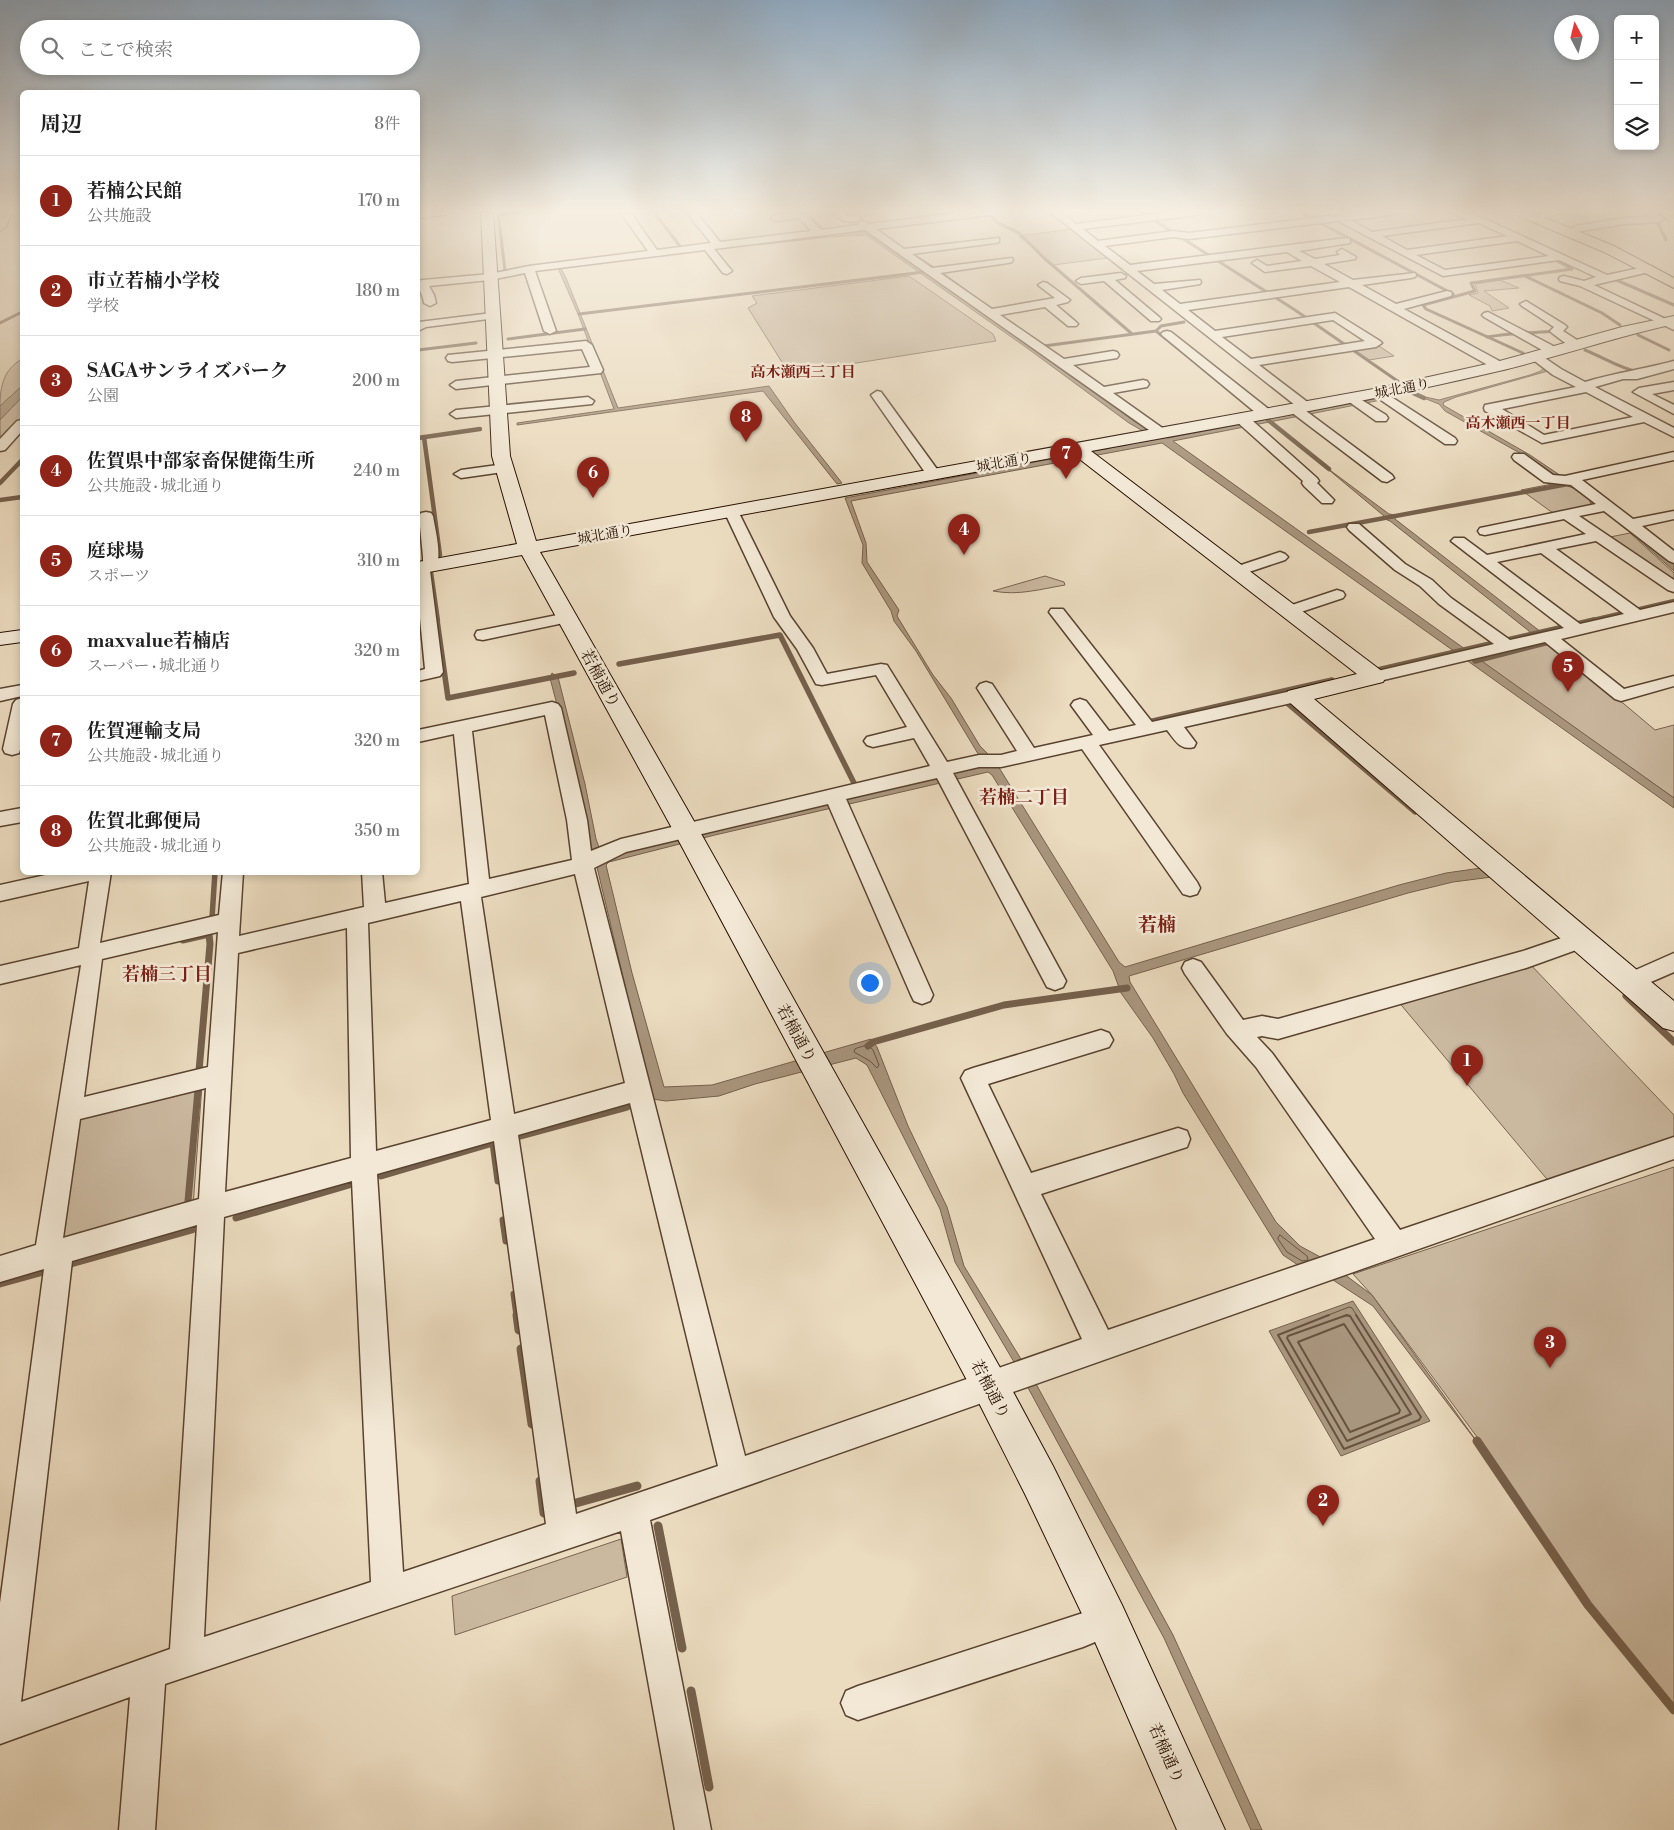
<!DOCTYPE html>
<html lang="ja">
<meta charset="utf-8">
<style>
body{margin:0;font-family:"Libre Bodoni","Noto Serif JP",serif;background:#f2f2f2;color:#222}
.controls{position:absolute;right:15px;top:15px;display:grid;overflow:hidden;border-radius:8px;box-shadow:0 2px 8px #0003}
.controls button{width:45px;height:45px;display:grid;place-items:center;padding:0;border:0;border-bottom:1px solid #e0e0e0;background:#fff;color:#222;font:25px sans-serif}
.compass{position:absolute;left:1554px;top:15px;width:45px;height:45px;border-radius:50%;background:#fff;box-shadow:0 2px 8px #0003;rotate:353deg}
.you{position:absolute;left:869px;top:982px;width:18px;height:18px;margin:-12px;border:4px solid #fff;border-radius:50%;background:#1a73e8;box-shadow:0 0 0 8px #1a73e833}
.badge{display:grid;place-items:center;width:32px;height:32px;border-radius:50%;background:#8f2418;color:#fff;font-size:16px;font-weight:700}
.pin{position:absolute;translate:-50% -41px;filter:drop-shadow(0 1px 2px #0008)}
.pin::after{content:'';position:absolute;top:26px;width:18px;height:15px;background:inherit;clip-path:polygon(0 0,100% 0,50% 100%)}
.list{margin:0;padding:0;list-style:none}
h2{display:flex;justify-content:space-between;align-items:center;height:65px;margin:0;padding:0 20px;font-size:21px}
h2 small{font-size:16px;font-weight:400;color:#767676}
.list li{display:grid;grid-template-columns:32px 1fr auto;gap:15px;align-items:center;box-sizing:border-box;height:90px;padding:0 20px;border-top:1px solid #e0e0e0}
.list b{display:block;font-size:19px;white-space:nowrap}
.list p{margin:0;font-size:16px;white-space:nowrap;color:#767676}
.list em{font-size:16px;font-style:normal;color:#767676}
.icon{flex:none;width:28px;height:28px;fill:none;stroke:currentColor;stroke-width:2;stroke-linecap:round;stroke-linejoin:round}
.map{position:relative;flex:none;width:1674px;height:1830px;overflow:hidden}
.search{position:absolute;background:#fff;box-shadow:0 2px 8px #0003;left:20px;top:20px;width:400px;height:55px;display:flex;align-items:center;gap:12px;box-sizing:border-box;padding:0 18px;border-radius:28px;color:#767676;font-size:19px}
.panel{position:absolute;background:#fff;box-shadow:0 2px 8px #0003;left:20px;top:90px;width:400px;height:785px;border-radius:8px}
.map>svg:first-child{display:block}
</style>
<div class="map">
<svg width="1674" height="1830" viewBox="0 0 1674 1830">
<rect width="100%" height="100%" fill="#ebdbbf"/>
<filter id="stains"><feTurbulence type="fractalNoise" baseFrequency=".004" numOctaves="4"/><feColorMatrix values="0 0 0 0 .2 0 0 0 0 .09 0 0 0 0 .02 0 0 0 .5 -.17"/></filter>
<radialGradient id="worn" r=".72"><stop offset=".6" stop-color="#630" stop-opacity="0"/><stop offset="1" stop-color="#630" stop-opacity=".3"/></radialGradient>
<g fill="#cab89f" stroke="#796450">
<path d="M1072,229L1108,258L1053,265L1019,236Z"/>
<path d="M909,276L993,334L996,341L812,370L785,367L748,308L757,303L752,296Z"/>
<path d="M1500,280L1519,288L1484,291L1509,308L1492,311L1490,306L1469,295L1478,293L1475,284Z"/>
<path d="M1376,344L1394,356L1369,360L1352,348Z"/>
<path d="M22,359V386L0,406C0,386 4,369 22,359Z"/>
<path d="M22,397V419L0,443V420Z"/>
<path d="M1568,481L1586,494L1595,505L1553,513L1521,490Z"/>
<path d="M1630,533L1674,573V584L1605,538Z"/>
<path d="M1045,576L1064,582L1065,585C1041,589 1018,596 993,591Z"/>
<path d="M1548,640L1655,730L1674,725V798L1476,658Z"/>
<path d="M1529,963L1674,1115V1141L1551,1184L1397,1000Z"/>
<path d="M202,1085L193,1206L70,1242L59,1235L73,1125L87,1113Z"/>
<path d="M1674,1167V1705L1586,1599L1480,1441L1372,1295L1353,1274Z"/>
<path d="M621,1539L627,1577L455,1635L452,1596Z"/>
</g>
<g fill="#a9967e" stroke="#75604c">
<path d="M865,232L874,235L1036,348L1135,422L1168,438L1379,398L1381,400L1173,441L1674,798V808L1162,443L851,501L866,543L867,562L899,610L897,616L933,675L951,698L980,746L990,756L998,766L1119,962L1125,967L1399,885L1446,873L1481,868L1492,877L1453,882L1408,893L1129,976L1130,982L1276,1222L1300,1246L1324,1259L1372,1295L1480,1446L1373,1306L1310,1265L1301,1267L1283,1255L1183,1093L1174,1074L1153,1038L1121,993L1113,971L992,775L988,772L715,835L609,862L606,865L632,973L664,1087L712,1085L871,1039L877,1047L908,1126L947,1207L964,1266L1035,1382L1173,1635L1262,1830H1251L1164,1638L1014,1362L955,1262L940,1209L867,1065L856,1058L755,1084L719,1096L666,1101L652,1099L596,863L589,853L579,789L550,678L552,673L558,677L585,784L596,839L603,858L980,757L916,651L894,621L891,611L862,563L863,545L845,498L1157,439L1129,423L1027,348L866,235L830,237L824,235Z"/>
<path d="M557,266H560L566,278L618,408L769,386L794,422L842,483L837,484L763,391L517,425V423L614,409L578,314Z"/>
<path d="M1544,367L1549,368L1548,371L1456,397L1444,402L1443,405L1530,455L1570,482L1644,538L1674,564V571L1637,538L1607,514L1591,504L1589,499L1573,488L1562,484L1525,456L1445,411L1439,404L1416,395L1439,400L1530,375L1541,371Z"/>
<path d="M22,386V397L0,420V406Z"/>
<path d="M1323,465L1389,514L1395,515V519L1541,632L1530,633L1529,631L1390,521L1385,519L1384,516Z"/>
<path d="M1353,1301L1430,1421L1341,1456L1269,1331Z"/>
</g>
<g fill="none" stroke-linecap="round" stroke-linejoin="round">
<g stroke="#68533f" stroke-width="1">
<path d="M868,1045L873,1050L879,1065L877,1068L870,1061L854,1052L855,1049Z"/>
<path d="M1280,1235L1307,1256L1308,1260L1302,1261L1287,1252L1278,1239Z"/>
<path d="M1326,1316L1349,1307L1352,1308L1357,1316"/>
<path d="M1343,1316H1350"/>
</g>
<g stroke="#68533f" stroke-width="2">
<path d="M1329,1315L1278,1335L1344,1449L1419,1420L1421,1417L1356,1315"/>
<path d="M1347,1315L1288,1336L1287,1338L1347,1441L1411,1414L1350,1316L1347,1315"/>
<path d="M1344,1324L1400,1410L1399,1413L1350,1432L1298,1342Z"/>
</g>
<g stroke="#75604c" stroke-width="3">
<path d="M498,212L505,271L518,269"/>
<path d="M654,212L682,249"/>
<path d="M803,212L829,235"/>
<path d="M987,212L998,223L1019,233L1044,258L1131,333"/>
<path d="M1141,212L1295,310L1399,382"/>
<path d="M1300,212L1453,294"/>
<path d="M1450,212L1462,216"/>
<path d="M498,215L521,212"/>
<path d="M1657,221L1666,240"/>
<path d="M1483,224L1512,239"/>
<path d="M758,244L829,236"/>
<path d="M912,254L932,267"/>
<path d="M941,273L970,294"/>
<path d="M1525,276L1602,313L1620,325"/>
<path d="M1607,276L1674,305"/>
<path d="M579,314L924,272"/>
<path d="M0,323L22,312"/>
<path d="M1156,331L1200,366"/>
<path d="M1638,335L1669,350"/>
<path d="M1487,337C1510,333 1533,333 1557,331"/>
<path d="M508,339L585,329"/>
<path d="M1039,343L1044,346L1156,331L1161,326L1184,322"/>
<path d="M418,350L476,343"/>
<path d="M1585,350C1603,357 1620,369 1639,372"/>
<path d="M1523,353L1426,309L1423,305L1475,291L1471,283L1572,269L1550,257"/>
</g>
<g stroke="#75604c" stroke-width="4.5">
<path d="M1413,393L1424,398"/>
<path d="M1268,420L1329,469"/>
<path d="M424,437L440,555"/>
<path d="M418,438L480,429"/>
<path d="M0,483L22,460"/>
<path d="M0,500L22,497"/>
<path d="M1309,532L1568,484"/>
<path d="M431,572L438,621"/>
<path d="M1589,621L1674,601"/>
</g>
<g stroke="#75604c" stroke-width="5.5">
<path d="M437,620L448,698L574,673"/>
<path d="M1475,661L1549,642L1545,639"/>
<path d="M619,664L780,635L854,783"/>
<path d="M1373,671L1594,620"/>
<path d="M1287,703L1415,812"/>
<path d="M1144,723L1332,680"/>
<path d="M212,918L215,872"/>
</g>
<g stroke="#75604c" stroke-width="7">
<path d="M183,940L209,934L210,944L199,1071"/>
<path d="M1626,996L1674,1042"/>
<path d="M868,1046L873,1042L1004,1005L1127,988"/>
<path d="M520,1136L627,1107"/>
<path d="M381,1176L493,1143L498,1181"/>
<path d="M188,1201L198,1090"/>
<path d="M236,1218L349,1185"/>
<path d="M503,1220L506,1241"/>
<path d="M71,1264L192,1230"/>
<path d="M0,1284L40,1273"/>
<path d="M514,1294L517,1316"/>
</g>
<g stroke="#75604c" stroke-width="9">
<path d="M517,1315L519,1330"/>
<path d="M521,1349L532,1424"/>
<path d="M1477,1441L1588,1605L1674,1710"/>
<path d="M540,1481L544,1513"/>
<path d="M576,1503L637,1486"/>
<path d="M658,1526L682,1648"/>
<path d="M691,1691L709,1787"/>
</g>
<g stroke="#594330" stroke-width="3">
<g id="street">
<path d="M418,212H449L444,215L418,218Z"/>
<path d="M620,212H630L657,250L711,243L686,212H696L720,242L811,231L799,218L776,221L771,218L773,216L793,212L805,213L821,230L858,225L859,222L862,221L869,224L964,212H995L990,215L876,229L904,249L999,238V242L995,243L912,254L932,268L1012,258L1013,260L1012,262L1008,263L940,273L992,309L1055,298L1038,285L1043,282L1047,283L1070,300L1068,302L1056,305L1076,322L1078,324L1076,326H1068L1045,307L1000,315L1064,359L1113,351L1117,352L1119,355L1117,358L1073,365L1104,387L1143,380L1147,381L1149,384L1147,387L1113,393L1168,432L1166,435H1156L865,230L714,249L732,271L727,274L723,273L705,250L535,271L556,331L550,334L544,331L525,273L490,280L429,286L434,295L436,303L430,306L424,303C423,294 418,289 418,281L423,280L490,274L529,266L648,251Z"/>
<path d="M833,212H843L847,216L857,215L862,218C852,226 840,221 833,212Z"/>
<path d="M1050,212H1061L1076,224L1171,212H1202L1197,215L1083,229L1098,241L1173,231L1189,233L1364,212H1396L1391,215L1350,220L1372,232L1467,219L1450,212H1465L1485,219L1607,275L1649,266L1653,267L1654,269L1653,271L1594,285L1674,323V330L1580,286L1560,281L1559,279L1560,277L1564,276L1584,281L1596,277L1559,260L1443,276L1338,221L1189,239L1173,237L1105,246L1130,265L1346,238L1350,239V243L1299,251L1315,259L1340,255L1337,252L1342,249L1356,257L1355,259L1324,264L1353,280L1415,273L1416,275L1415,277L1411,278L1362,285L1396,304L1447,291L1451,292L1452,294L1451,296L1404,309L1503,363L1505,366L1503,369H1495L1349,287L1188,310L1215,331L1335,313L1380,341L1382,343L1376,347L1259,365L1310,404L1311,407L1306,411L1392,475L1394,478L1387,482L1382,481L1291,412L1290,409L1295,405ZM1479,223L1507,236L1407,250L1382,236ZM1517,241L1549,256L1445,270L1416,255ZM1287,252L1302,261L1267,266L1257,260L1252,263L1265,272L1311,266L1340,282L1180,304L1162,290L1200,284L1201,282L1200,280L1154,284L1137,271ZM1333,320L1365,341L1251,359L1222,337Z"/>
<path d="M1545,212H1563L1541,219L1536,216Z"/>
<path d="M1645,212H1656L1664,219L1659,222L1624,224L1576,232L1571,229L1576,226L1624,218L1650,217Z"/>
<path d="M1121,273L1126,276L1125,278L1115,280L1159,317L1161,319L1159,321H1151L1104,281L1081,284L1076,281L1081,278Z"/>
<path d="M1526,301L1565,325L1567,327L1563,331L1580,342L1582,345L1580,348H1572L1552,333L1550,331L1554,327L1522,306L1520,304Z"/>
<path d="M1488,312L1557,348L1559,351L1557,354H1549L1484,317L1482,315L1484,313Z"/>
<path d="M492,313L498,316L496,318L426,327L418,331L419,322Z"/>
<path d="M1167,331L1171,332L1271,411L1272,414L1271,417H1261L1163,336L1161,334L1163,332Z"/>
<path d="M586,341L592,345L603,370L601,373L456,389L450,385L456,381L590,367L582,349L452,362L448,361L446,358L448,355Z"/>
<path d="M1536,352L1561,369L1585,382C1615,373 1644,369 1674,361V369L1637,379H1623L1595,387L1674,428V437L1644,422L1542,443L1485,411L1484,408L1485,405L1576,387L1553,375L1532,359L1530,356L1532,353ZM1586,392L1633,417L1544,435L1502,409Z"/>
<path d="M1674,382V390L1652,394L1674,405V414L1633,392L1639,388Z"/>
<path d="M1379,389L1455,438L1457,441L1455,444H1445L1375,396L1373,393Z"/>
<path d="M877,391L881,392L939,472L941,475L939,478H929L871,395Z"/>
<path d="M1352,394L1386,415L1388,418L1386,421H1376L1348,401L1346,398L1348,395Z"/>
<path d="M588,397L594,401L592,404L456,418L450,414L456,410Z"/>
<path d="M1241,414L1246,415L1317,478L1319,481L1317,483L1334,500L1332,503H1322L1304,486L1302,483L1303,481L1236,421L1234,418L1236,415Z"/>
<path d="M22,420V431L5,450L0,451V439L17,421Z"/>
<path d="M1674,452V460L1582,480L1633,519L1674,511V519L1642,526L1674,551V563L1669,561L1604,511L1579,516L1674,580V592L1668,590L1596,541L1556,549L1640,610L1674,602V612L1561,639L1624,689L1674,676V686L1621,701L1615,699L1545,642L1375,682L1369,681L1366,677L1369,673L1494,644L1439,604L1420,586L1395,570L1349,530L1347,527L1349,524H1359L1405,564L1432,580L1451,598L1510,640L1564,628L1451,541L1454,538H1464L1487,555L1586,534L1564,519L1485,535L1480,534L1478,531L1480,528L1485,527L1596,504L1571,485L1544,482L1514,460L1512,457L1514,454H1524L1553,475L1565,476ZM1541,553L1624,614L1580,624L1497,562Z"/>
<path d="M505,464L510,465L512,468L510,471L461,478L454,474L461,470Z"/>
<path d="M731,507L736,508L738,511L790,616L813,648L827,674L881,664L887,665L947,762L979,755H1001L1017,751L977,688L980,684L986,682L992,684L1034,748L1093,735L1071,705L1074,701L1080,699L1086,701L1109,731L1136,725L1049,612L1051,609H1063L1152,722L1296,690L1302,692L1305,696L1302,700L1296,702L1184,727L1196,743L1194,747C1180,751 1175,740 1167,730L1099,745L1197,882L1200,888L1197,894L1190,896L1183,894L1082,749L1001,767H979L953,773L1066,981L1063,987L1055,990L1047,987L937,778L846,799L933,995L930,1001L922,1004L914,1001L911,995L828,804L626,852L594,868L745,1456L1082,1339L961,1078L965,1071L973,1068L1101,1030L1109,1033L1113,1040L1109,1047L988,1084L1031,1173L1178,1128L1187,1131L1190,1139L1187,1147L1041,1194L1108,1330L1375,1239L1256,1067L1227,1034L1185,974L1182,968L1185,962L1193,959L1201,962L1243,1020L1262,1016L1278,1019L1523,951L1582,931L1590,933L1593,939L1590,945L1526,968L1278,1039L1262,1036L1257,1037L1272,1053L1400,1230L1674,1137V1159L650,1520L711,1830H675L621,1531L165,1684L155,1830H119L130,1697L0,1744V1603L44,1269L0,1282V1256L36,1245L81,965L0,984V966L79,948L89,881L0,901V885L59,872H111L100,943L219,915L223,872H243L239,936L364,907L362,872H382L385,903L469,884L454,734L418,742V730L552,702L558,704L561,708L587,820L591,851L621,839L930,766L914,738L873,747L867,745L864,741L867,737L907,727L876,675L822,685L816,684L797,649L774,617L724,511L726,508ZM545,715L567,820L572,860L489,879L472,731ZM575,874L625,1083L514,1114L481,897ZM461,901L491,1120L376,1151L368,923ZM347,928L351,1158L225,1192L238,953ZM218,932L208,1067L84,1097L102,959ZM206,1088L199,1199L63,1238L80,1119ZM630,1103L718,1466L576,1514L518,1135ZM494,1141L546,1524L403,1572L377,1174ZM352,1181L371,1582L204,1637L224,1217ZM197,1225L170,1649L21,1702L72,1261Z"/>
<path d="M426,512L431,513L433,516C435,529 443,558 435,569L430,571L443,672L440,676L418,681V671L425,669L418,598V563H423V557L419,516L421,513Z"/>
<path d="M1280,552L1285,554L1288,557L1285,560L1237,576L1232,574L1229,571L1232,568Z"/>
<path d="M1337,590L1343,592L1345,595L1343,598L1289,616L1283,614L1281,611L1283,608Z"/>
<path d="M567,613L573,615L575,618L573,621L483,640L477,639L475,635L477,631L483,630Z"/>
<path d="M22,685V696L0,701V689Z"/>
<path d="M22,698V743L19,753L12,755L5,753L3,749L13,704L16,700Z"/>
<path d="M22,808V822L0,826V812Z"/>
<path d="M1674,953V972L1630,991L1622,988L1619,982L1622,976Z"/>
<path d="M1107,1604L1119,1608L1123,1620L1119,1632L1083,1647L858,1720L846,1715L841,1703L846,1691L858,1686L1083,1613Z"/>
</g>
</g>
<g stroke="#281000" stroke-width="2">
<g id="secondary">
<path d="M0,212H12L6,227L0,231Z"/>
<path d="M481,212H493L510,456L536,541L1379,388L1496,362L1622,327L1674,316V324C1615,337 1558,357 1499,371C1364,403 1227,426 1091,451L1383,672L1386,677L1383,682L1314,699L1674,1001V1031L1663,1028L1288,701L1285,696L1288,691L1357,674L1073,454L540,552L699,830L1003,1373L1053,1466L1122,1605L1225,1830H1177L1092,1635L1025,1494L977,1399L673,830L522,555L418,574V562L517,544L492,456Z"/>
<path d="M22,630V642L0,645V633Z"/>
</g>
</g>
<g stroke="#281000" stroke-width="2">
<path id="highway" d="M1514,212H1531L1614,246L1674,278V288L1604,252L1516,215Z"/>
</g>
<use href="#street" fill="#f2e8d5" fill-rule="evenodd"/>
<use href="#secondary" fill="#f2e8d5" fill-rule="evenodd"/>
<use href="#highway" fill="#ebdbbf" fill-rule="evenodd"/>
</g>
<linearGradient id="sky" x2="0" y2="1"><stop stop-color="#8fa8be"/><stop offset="0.45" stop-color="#f6efe2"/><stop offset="1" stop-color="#f6efe2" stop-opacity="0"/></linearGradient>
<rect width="1674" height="468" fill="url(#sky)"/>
<g text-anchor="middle" stroke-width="5" stroke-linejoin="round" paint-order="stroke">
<g font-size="14" fill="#281000" stroke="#f2e8d5">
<text transform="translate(1402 388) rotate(-11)" y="5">城北通り</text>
<text transform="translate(1004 462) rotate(-10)" y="5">城北通り</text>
<text transform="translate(605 534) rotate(-10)" y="5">城北通り</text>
</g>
<g font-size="15" font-weight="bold" fill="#7a1f14" stroke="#f2e8d5">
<text x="803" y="377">高木瀬西三丁目</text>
<text x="1518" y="428">高木瀬西一丁目</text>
</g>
<g font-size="16" fill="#281000" stroke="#f2e8d5">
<text transform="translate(601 678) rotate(61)" y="6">若楠通り</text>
<text transform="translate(797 1033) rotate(61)" y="6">若楠通り</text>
<text transform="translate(991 1389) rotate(62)" y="6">若楠通り</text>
<text transform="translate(1167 1753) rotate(66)" y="6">若楠通り</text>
</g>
<g font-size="18" font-weight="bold" fill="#7a1f14" stroke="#f2e8d5">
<text x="1024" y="803">若楠二丁目</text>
<text x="167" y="980">若楠三丁目</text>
</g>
<g font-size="19" font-weight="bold" fill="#7a1f14" stroke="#f2e8d5">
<text x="1157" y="931">若楠</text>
</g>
</g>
<rect width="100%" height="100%" filter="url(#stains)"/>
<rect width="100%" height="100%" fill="url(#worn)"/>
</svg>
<div class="controls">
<button>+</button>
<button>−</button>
<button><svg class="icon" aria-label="layers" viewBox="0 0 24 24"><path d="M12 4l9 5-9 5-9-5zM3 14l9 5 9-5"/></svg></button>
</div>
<svg class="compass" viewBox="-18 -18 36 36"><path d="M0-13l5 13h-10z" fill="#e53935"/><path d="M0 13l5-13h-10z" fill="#767676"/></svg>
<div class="you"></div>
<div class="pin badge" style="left:1467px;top:1086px">1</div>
<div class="pin badge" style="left:1323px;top:1526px">2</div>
<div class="pin badge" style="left:1550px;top:1368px">3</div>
<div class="pin badge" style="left:964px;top:555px">4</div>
<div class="pin badge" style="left:1568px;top:692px">5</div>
<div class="pin badge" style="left:593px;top:498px">6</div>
<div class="pin badge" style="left:1066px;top:479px">7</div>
<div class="pin badge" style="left:746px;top:442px">8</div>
<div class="search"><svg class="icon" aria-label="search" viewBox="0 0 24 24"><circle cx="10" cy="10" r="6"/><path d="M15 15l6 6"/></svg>ここで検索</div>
<section class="panel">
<h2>周辺<small>8件</small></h2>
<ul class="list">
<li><span class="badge">1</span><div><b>若楠公民館</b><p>公共施設</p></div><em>170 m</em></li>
<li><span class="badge">2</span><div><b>市立若楠小学校</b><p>学校</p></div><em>180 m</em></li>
<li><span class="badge">3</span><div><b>SAGAサンライズパーク</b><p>公園</p></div><em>200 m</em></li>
<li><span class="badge">4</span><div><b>佐賀県中部家畜保健衛生所</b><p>公共施設 · 城北通り</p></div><em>240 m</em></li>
<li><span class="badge">5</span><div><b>庭球場</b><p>スポーツ</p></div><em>310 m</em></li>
<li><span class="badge">6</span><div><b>maxvalue若楠店</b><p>スーパー · 城北通り</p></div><em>320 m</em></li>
<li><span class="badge">7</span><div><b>佐賀運輸支局</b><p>公共施設 · 城北通り</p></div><em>320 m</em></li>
<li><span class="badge">8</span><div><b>佐賀北郵便局</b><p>公共施設 · 城北通り</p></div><em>350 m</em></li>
</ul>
</section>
</div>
